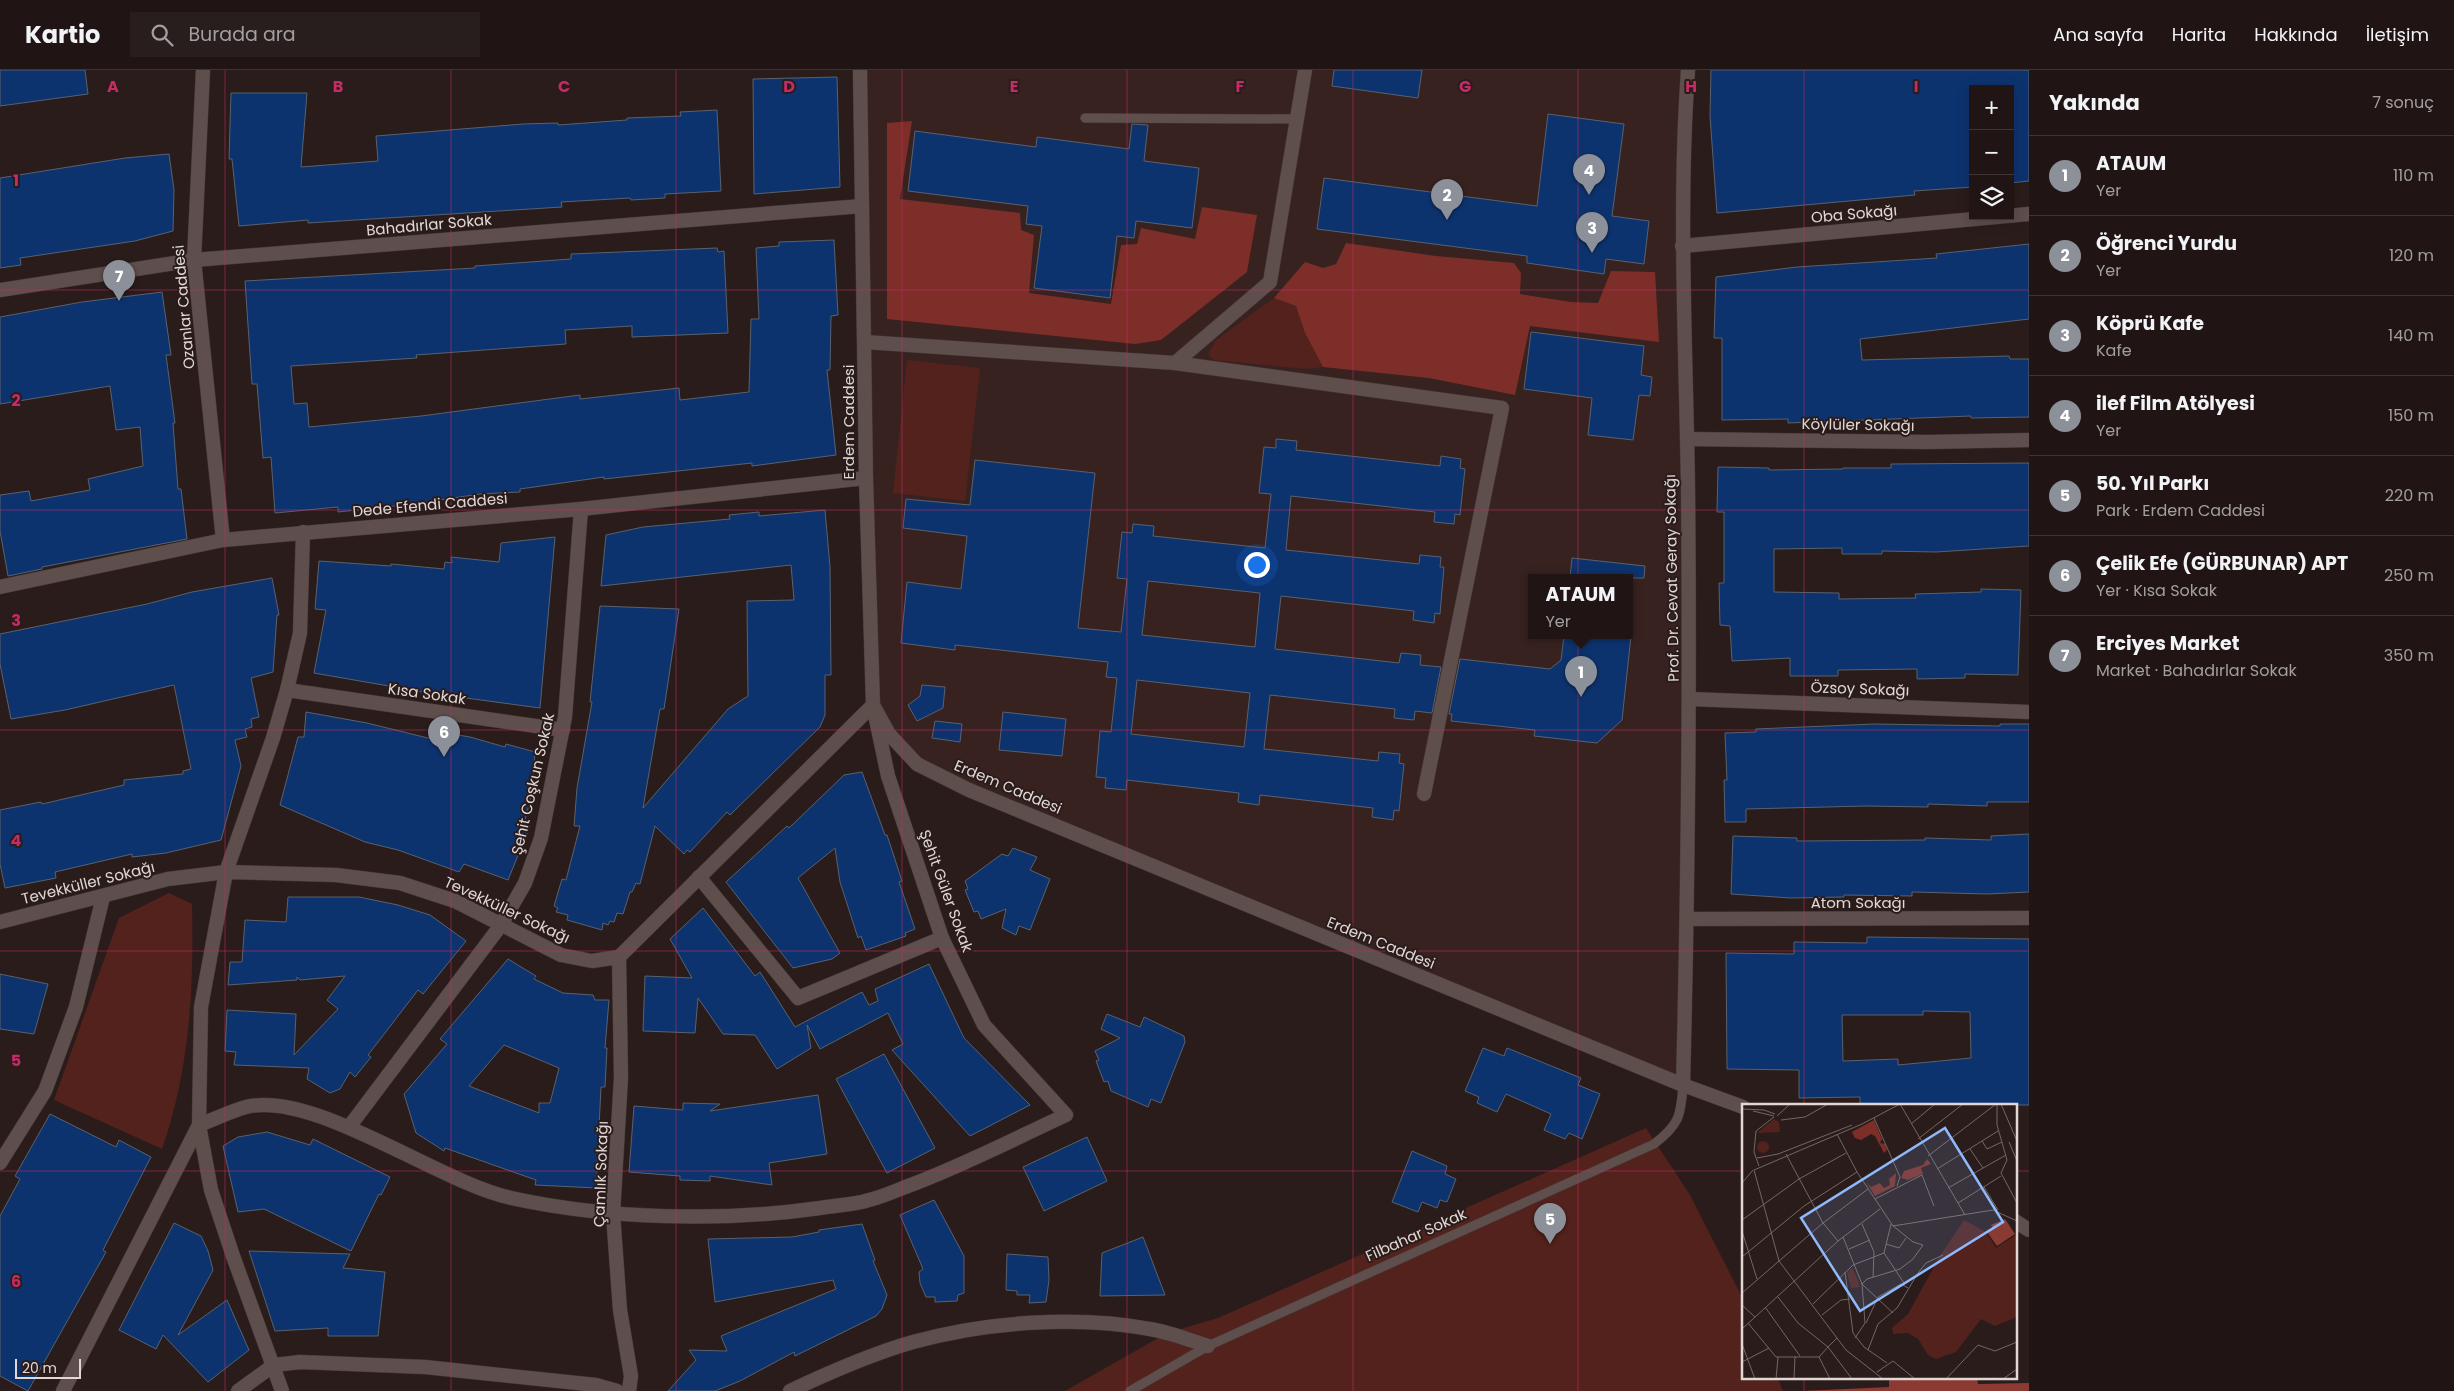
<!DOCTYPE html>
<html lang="tr">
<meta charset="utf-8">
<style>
body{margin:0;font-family:Poppins,sans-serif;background:#281e1d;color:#f1f3f6}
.controls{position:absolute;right:15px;top:15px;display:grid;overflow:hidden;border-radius:0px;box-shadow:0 2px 12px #0003}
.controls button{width:45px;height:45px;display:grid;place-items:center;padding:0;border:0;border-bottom:1px solid #3d3434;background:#201514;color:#f1f3f6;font:25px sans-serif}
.scale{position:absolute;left:15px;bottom:12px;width:66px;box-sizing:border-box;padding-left:5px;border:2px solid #e1d7d5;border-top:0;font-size:14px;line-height:18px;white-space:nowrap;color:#e1d7d5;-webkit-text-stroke:4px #2a1c1a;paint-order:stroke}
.you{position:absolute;left:1256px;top:494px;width:18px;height:18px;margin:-12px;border:4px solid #fff;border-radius:50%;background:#1a73e8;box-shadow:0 0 0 8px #1a73e833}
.badge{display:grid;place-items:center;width:32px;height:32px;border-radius:50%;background:#8c9099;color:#fff;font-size:16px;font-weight:700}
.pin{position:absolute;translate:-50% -41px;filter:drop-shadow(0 1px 2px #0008)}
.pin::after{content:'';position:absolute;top:26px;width:18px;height:15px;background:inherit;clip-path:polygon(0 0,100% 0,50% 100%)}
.popup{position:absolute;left:1528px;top:504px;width:105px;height:65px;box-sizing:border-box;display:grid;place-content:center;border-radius:0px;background:#201514;filter:drop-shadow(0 1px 4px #0005);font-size:16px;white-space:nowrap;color:#a29fa0}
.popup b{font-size:19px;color:#f1f3f6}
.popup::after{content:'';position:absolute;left:50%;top:100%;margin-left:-10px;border:10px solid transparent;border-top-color:#201514}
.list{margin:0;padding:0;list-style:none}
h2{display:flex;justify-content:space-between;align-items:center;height:65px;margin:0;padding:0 20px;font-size:21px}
h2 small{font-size:16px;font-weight:400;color:#a29fa0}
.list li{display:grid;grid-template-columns:32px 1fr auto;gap:15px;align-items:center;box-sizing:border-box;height:80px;padding:0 20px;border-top:1px solid #3d3434}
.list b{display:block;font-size:19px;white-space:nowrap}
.list p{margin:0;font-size:16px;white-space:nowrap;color:#a29fa0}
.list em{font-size:16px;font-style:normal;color:#a29fa0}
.icon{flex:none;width:28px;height:28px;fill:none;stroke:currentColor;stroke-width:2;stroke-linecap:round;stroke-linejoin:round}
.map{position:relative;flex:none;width:2029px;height:1321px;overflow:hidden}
header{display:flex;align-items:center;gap:30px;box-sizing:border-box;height:70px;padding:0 25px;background:#201514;border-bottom:1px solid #3d3434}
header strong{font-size:24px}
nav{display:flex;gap:28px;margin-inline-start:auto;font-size:18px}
.search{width:350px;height:45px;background:#281e1d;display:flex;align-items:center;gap:12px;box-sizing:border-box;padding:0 18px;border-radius:0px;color:#a29fa0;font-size:19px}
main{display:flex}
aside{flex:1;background:#201514}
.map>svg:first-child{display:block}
</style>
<header>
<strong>Kartio</strong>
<div class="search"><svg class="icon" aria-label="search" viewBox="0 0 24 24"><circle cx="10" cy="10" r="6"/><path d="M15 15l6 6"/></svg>Burada ara</div>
<nav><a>Ana sayfa</a><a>Harita</a><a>Hakkında</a><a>İletişim</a></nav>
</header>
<main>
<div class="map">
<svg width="2029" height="1321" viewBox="0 0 2029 1321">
<rect width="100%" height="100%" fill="#2a1c1a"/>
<path fill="#372220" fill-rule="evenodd" d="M860,0H1688L1683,1015L917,694L873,635ZM1532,508H1630V566H1532Z"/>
<g fill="#53221d">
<path d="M1274,228L1296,236L1305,263L1323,297L1306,299L1214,290L1208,284L1216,270Z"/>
<path d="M907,290L980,298L965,431L893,423Z"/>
<path d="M169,823L192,834C194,919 190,998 162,1079L54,1030L119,848Z"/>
<path d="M1646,1058L1690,1125L1743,1229V1307H1777L1783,1321H1065L1167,1263L1218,1248Z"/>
</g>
<g fill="#7e2e28">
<path d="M912,51L900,129L1020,143L1021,160L1034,165L1029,223L1111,234L1121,175L1137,174L1141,158L1195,169L1202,137L1257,145L1247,202L1161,270L1135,274L887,249V53Z"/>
<path d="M1346,173L1436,186L1514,193L1521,203L1520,224L1571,232L1598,233L1611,201L1655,202L1659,272L1530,256L1515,325L1429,308L1323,297L1305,263L1296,236L1274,228L1305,192L1323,198L1336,194Z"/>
</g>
<path fill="#8b3a33" d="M1889,1307H1977L1978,1314L2029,1313V1321H1802L1889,1317Z"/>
<g fill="#0d336f" stroke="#59616d" fill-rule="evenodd">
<path d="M0,0H85L88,24L0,36Z"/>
<path d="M1334,0H1422L1418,28L1332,16Z"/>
<path d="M1711,0H2029V111L2010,113V19H1973V117L1914,121L1915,125L1717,143L1710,46Z"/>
<path d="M837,7L840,117L754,124L753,9Z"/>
<path d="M231,23H307L301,97L378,91L376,66L523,54L558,53V55L627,50V48L681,46L680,42L717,40L721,121L665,124V128L631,130L630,128L561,132L562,137L308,153V150L239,156L232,89H229Z"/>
<path d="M1548,44L1624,54L1612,146L1649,151L1644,194L1606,189L1604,204L1527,193V186L1317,159L1324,108L1537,136Z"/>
<path d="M1132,54L1148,55L1144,91L1199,98L1192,158L1136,151L1134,168L1117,166L1110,228L1034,218L1042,156L1026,154L1028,136L908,121L915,61L1036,77L1037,67L1129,79Z"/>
<path d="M169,84L174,120L173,161L135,171L20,188L21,195L0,198V108L125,88Z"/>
<path d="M834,170L838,245L831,246L830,300H827L836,385L752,396V393L604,409V407L520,419V422L480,424L413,434L338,442V437L275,443L271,387L263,388L257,314H252L245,211L475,198V196L571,189V184L717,178L718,182L724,181L728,263L632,267V256L565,260L566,274L416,285L417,288L291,296L294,334L307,333L309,357L421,346L580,325V329L679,318L680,330L749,322L751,249H759L756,178L779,176V172Z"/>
<path d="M2029,174V249L1860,269L1862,290L2009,286L2010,289H2029V347L1971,348V346L1788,353V349L1722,350V268H1714L1716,207L1797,197L1937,188L1936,184Z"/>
<path d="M162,222L171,285H166L175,353H173L178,419H181L187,469L42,497V499L8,506L0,461V425L29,421L31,431L90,420L88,409L143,396L140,357L116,360L110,316L0,334V247L82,232Z"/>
<path d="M1531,262L1644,276L1641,305L1652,307L1650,326L1639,325L1633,370L1588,365L1592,328L1524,319Z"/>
<path d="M1276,369L1297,371L1296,380L1440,396L1441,386L1461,389L1460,398L1465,399L1460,445L1455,444L1454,454L1434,452L1435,442L1291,426L1286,480L1419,494L1420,485L1441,487L1440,497H1444L1440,544L1435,543L1434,553L1413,550L1414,541L1281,526L1275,579L1399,593L1401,583L1421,585L1420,595L1441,597L1432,643L1415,641L1414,650L1394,648L1395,639L1270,625L1264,679L1378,691L1379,682L1400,684L1399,693L1404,694L1399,741L1394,740L1393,750L1372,747L1373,738L1260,725L1259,735L1238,732L1239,723L1127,710L1126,720L1105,718L1106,708L1096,707L1100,661L1111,662L1117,608L1106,607L1108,592L955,575V580L901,573L907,512L961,519L967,466L903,458L906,429L970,435L975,390L1095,403L1078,558L1121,562L1127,509L1117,508L1122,462L1132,463L1133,454L1154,456L1153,466L1265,478L1271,424L1259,423L1264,377L1276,378ZM1148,511L1260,523L1255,577L1142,565ZM1137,610L1250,623L1244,677L1131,664Z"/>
<path d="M2029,393V476L1936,482L1882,481V484H1842V478L1774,479V522L1839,523V529L1916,528L1915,524L1981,522V519L2021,520L2018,605L1965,604V608L1917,609V599L1838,600V606H1790V588L1732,591L1730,556L1720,555L1719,513H1724V442H1717L1718,397L1769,398V400L1843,399V398H1891V394Z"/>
<path d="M825,440L830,497L831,605H825V645L820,657L730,745L727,742L690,782L687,780L684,784L655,756L640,814L636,813L632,822H630L623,844L617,843L614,852L610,851L608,855L603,853L602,860L567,850L568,845L556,842L558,838L554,836L562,809L566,810L580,756H574L577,718L592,632H590L600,536L679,539L664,639H660L643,738L728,639L748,626L747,531L794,530L791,495L601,516L606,465L643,457L730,449L729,445L759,442V446Z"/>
<path d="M555,467L540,638L429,623L314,603L326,540L315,539L319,491L391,496V494L444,499L445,492L452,493L451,487L499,492L501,473Z"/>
<path d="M1572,488L1645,496L1644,508H1570Z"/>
<path d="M272,508L279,545H277L273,602L251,608L259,647L251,649L252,657L245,659L247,667L235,670L241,696L221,770L166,783L132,787V784L55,802L56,808L5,818L0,794V740L41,732L42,734L124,715V710L183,704V701L191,699L174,615L65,640L11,649L0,594V564L147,534L192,522Z"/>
<path d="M1564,566H1631L1622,650L1597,673L1534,666L1535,660L1451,651L1452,644H1449L1460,589L1550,599L1561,590Z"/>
<path d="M922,615L945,617L943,638L917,651L908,635L920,626Z"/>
<path d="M306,642L367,653L432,669L434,661L470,667L505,677L506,674L535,682L532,723L524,754L530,756L508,810L464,794L459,802L398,780L365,772L280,735L298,667H304Z"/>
<path d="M1003,642L1066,649L1062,686L999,680Z"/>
<path d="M935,651L962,654L960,672L932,668Z"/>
<path d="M1874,654L2000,656V654H2029V732H1987V736L1928,734V737L1866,736L1746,739V752H1725L1724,710H1727L1725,663L1756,662V659Z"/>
<path d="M862,702L885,765H887L902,811L899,812L915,859L905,863L906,866L866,880L861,866L858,868L840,812L835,778L798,808L840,883L832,889L793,898L726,812L787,756L789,758L844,705Z"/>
<path d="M2029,764V822L1987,824L1912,822V826L1844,825V827L1791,828L1731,824L1733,766L1797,768V771L1925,770V768L1991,770V766Z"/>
<path d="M1013,778L1037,787L1030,800L1050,809L1030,860L1019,856L1016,865L1002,858L1006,839L981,849L978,841L974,842L965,820L968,819L965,811L1002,784L1008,786Z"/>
<path d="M288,827H359L398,835L430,845L466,871L423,924L418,920L368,985L371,987L355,1007L350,1002L340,1019L330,1023L307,1009L309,998L234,995L236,982L225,981L227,940L296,944L294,985L338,939L327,930L345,906L300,910L297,907V910L228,915L230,892H242L245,850L286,852Z"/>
<path d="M703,838L755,906L760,902L795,957L862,922L869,935L878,931L875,919L929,894L964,968L1030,1035L970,1066L892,980L903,974L888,943L820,979L807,955L811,978L777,999L755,965L723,964L698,928L695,963L643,961L645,906L692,908L670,869Z"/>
<path d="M1867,867L2029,869V1035H1860V1027L1799,1028V1000L1727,999L1726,883L1794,884V872L1867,873ZM1923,941L1970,942L1971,988L1898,995V989L1843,991L1842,945H1923Z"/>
<path d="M508,889L536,906L534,909L563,923L593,925L595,930H609L605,978H607L605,1017H601L596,1118L535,1115L536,1110L445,1078L444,1081L416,1063L404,1024L447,974L440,969ZM504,975L559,998L550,1033H539V1043L469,1016Z"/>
<path d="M0,904L48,914L34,964L0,959Z"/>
<path d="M1107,944L1140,957L1144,947L1184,966L1185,972L1161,1033L1151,1029L1148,1037L1111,1021L1108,1011L1104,1012L1096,991L1099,990L1095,981L1120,968L1101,959Z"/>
<path d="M1483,978L1504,986L1507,978L1581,1008L1578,1015L1600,1024L1582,1069L1569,1063L1565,1069L1544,1060L1551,1044L1506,1024L1497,1042L1477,1033L1479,1027L1465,1021Z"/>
<path d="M884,984L935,1078L887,1103L836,1009Z"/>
<path d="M818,1025L827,1084L769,1093L772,1115L710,1106V1111L680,1110V1106L629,1102L634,1036L683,1040V1033L720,1034L710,1041Z"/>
<path d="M50,1044L116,1077L119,1070L151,1087L103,1180L106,1182L28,1321L0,1306V1146L20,1109L15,1106Z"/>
<path d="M267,1062L310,1075L313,1069L390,1107L381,1125L379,1124L351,1181L264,1139L238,1142L223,1076L238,1067Z"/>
<path d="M1087,1067L1107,1111L1044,1141L1023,1097Z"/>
<path d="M1412,1081L1447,1096L1445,1104L1456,1109L1447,1132L1440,1130L1437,1138L1422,1132L1418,1142L1392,1132Z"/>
<path d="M934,1130L964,1186V1223L958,1225L957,1231L935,1232V1227H926L920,1213L919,1202L923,1199L900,1145Z"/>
<path d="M174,1153L201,1166L208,1181L213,1200L178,1265L227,1230L249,1280L208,1312L163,1265L156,1279L119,1260Z"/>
<path d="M862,1154L875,1190L873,1191L887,1225L882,1239L876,1246L795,1286L794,1282L740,1311L715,1321H668L696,1290L689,1280L727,1281L721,1266L836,1219L833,1210L715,1232L708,1169L792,1167L819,1162V1160Z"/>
<path d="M1143,1167L1165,1225L1100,1226L1102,1183Z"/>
<path d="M249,1181L350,1184L343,1198L385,1202L378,1266H328V1258L275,1261Z"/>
<path d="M1007,1184L1048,1187L1049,1210L1046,1232L1029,1233L1030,1225H1017V1221L1006,1220Z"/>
</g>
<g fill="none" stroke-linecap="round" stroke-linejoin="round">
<g stroke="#443837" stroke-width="10">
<g id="service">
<path d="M1085,48L1298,49"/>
<path d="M1130,1321L1208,1276L1654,1074C1679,1055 1681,1046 1683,1015"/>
</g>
</g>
<g stroke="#443837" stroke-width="15">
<g id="minor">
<path d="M203,0L194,190L223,470"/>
<path d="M860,0L866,408L873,635L889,664L917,694L969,720L1683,1015L1743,1037"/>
<path d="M1682,176L2029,144"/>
<path d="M0,220L194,190L862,136"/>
<path d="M865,272L1175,293L1502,338L1424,724"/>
<path d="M1175,293L1270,212L1305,0"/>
<path d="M1687,369L1928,372L2029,370"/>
<path d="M0,517L223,470L581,439L866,408"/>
<path d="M287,620L563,660"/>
<path d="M1690,629L2029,642"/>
<path d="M699,807L798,928L942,868"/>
<path d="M1687,849L2029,848"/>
<path d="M0,852L168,809L226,802L336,805L400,813L455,831L561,885L592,891L619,887L873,635"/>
<path d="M619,887L621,1007L613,1144L620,1240L631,1306L629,1321"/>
<path d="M1683,1015C1688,816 1690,617 1688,418C1686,279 1678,139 1688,0"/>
<path d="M349,1057L501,855L525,813L541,768L565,647L581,439"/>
<path d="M0,1093L45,1021L76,937L103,827"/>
<path d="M2015,1151L2029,1160"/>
<path d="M63,1321L199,1055L201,937L226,802L273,668L287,620L300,563L303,462"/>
<path d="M238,1321L274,1295L300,1292L425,1297L596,1315L617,1321"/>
<path d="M282,1321L233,1186L211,1120L199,1055C215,1049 231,1041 246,1037C314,1020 438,1112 511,1128C607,1149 722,1152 820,1138C836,1135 854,1135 869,1130C882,1127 895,1121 908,1116C962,1096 1014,1069 1066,1045L984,955L942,868L888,706L873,635"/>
<path d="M790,1321C830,1302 871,1284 913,1272C986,1252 1076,1245 1150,1259C1169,1262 1189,1270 1208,1276"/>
</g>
</g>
<use href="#service" stroke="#5e4e4c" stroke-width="9"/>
<use href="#minor" stroke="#5e4e4c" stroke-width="14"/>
</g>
<path fill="none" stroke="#c52b67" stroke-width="1" stroke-opacity="0.55" d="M225,0V1321M451,0V1321M676,0V1321M902,0V1321M1127,0V1321M1353,0V1321M1578,0V1321M1804,0V1035M0,220H2029M0,440H2029M0,660H2029M0,881H2029M0,1101H1743M2015,1101H2029M1804,1307V1321"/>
<g text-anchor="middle" stroke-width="4" stroke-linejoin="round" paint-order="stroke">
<g font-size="15" fill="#e1d7d5" stroke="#2a1c1a">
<text transform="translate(1854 144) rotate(-5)" y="5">Oba Sokağı</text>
<text transform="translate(429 155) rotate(-5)" y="5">Bahadırlar Sokak</text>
<text transform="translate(184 237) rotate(-95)" y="5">Ozanlar Caddesi</text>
<text transform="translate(849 352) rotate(-90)" y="5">Erdem Caddesi</text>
<text transform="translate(1858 355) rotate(1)" y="5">Köylüler Sokağı</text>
<text transform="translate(430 435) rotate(-5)" y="5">Dede Efendi Caddesi</text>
<text transform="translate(1672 508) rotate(-91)" y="5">Prof. Dr. Cevat Geray Sokağı</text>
<text transform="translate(1860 619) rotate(2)" y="5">Özsoy Sokağı</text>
<text transform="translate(427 624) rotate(8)" y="5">Kısa Sokak</text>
<text transform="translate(533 714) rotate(-77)" y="5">Şehit Coşkun Sokak</text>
<text transform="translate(1008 717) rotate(23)" y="5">Erdem Caddesi</text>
<text transform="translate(88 813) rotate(-14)" y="5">Tevekküller Sokağı</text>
<text transform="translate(946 821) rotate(70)" y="5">Şehit Güler Sokak</text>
<text x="1858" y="838">Atom Sokağı</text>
<text transform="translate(507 840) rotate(25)" y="5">Tevekküller Sokağı</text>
<text transform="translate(1381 873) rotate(22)" y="5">Erdem Caddesi</text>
<text transform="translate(601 1104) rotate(-88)" y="5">Çamlık Sokağı</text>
<text transform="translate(1416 1165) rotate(-24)" y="5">Filbahar Sokak</text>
</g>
</g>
<g transform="translate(1742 1034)">
<rect width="275" height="275" fill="#2a1c1a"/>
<path d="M32,15L37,18L38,28L15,29ZM15 43a6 6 0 1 1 12 0a6 6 0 1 1-12 0ZM222,116L244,128L254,144L275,130V213L253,222L239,215L214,248L194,255L186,251L176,235L166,229L151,230L150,224L166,210L198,152ZM110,164L115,174L118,183L109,184L105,169Z" fill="#53221d"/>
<path d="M132,16L140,35L138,39L143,40L145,46L142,49L133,32L129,30L119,36L113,34L110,28ZM185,55L189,60L179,64L181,70L166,76L159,74L162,67L181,61ZM154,69L153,82L133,92L124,78L129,83L138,79L142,84L148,81L147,75Z" fill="#7e2e28"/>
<path d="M263,115L273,130L255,142L245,128L251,124L249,121Z" fill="#8b3a33"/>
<path fill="none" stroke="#736765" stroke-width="1" d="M158,0L223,111M255,0V21L265,56L259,69L275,99M259,0L275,37M0,5L22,6L33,10M11,7L32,12M35,12L48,0M132,14L158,73L155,82M39,16L63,13L86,0M169,20L193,0M95,30L115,68L151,122L251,106L275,117M176,35L221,0M240,37L245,45L260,38M267,38L275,57M228,45L241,64M44,50L81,119L96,137M186,52L254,0M15,54L36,50L110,21M17,62L12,48L14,27L32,13M195,65L256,27M12,66L37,157L104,246L141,275M12,66L120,20L158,0M0,79L11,66M242,83L256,106M206,84L264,51M133,95L180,71L192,102M216,99L259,72M0,116L57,75L104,49M120,120L132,148L131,173M150,121L171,138L181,141L171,155L158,165L125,175L120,180L151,209M0,127L15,175M101,133L120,180L123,219L113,234M144,140L157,144L164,134M107,145L128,136M142,149L162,179M0,153L62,102L115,68M103,168L111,229L122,243L145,259M0,189L81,119L126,85M71,200L111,161L142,149L149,120M0,201L13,213M23,203L58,252M80,211L99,196L108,195M6,219L34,253H77L86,243L56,219L36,193M124,219L136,193L159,180L166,184M0,225L96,137L138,105M95,234L86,243L110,275M0,240L13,275M126,246L136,220L155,204L176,169L184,159L201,151M77,253L88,275M0,258L27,244M135,268L151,257L173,275M34,275L36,253M52,275L53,252M204,275L236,241L253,247L275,238M261,275L275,265"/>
<path fill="#8eb9fd" fill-opacity="0.15" stroke="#8eb9fd" stroke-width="2.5" d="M203,24L261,118L118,207L59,114Z"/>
<rect width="275" height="275" fill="none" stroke="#e1d7d5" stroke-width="2.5"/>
</g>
<g font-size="16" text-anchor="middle" font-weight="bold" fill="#c52b67" stroke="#2a1c1a" stroke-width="4" stroke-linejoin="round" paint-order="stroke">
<text x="113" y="22">A</text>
<text x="338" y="22">B</text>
<text x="564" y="22">C</text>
<text x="789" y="22">D</text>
<text x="1014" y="22">E</text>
<text x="1240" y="22">F</text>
<text x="1465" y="22">G</text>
<text x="1691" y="22">H</text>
<text x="1916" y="22">I</text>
<text x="16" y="116">1</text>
<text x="16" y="336">2</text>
<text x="16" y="556">3</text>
<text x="16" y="776">4</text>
<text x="16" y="996">5</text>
<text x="16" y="1217">6</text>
</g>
</svg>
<div class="controls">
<button>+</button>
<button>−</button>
<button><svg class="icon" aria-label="layers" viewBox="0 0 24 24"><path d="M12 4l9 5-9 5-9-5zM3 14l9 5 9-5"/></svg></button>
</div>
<div class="scale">20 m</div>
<div class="you"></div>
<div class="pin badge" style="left:1581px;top:627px">1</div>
<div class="popup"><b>ATAUM</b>Yer</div>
<div class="pin badge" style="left:1447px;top:150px">2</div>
<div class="pin badge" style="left:1592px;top:183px">3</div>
<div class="pin badge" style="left:1589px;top:125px">4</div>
<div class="pin badge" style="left:1550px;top:1174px">5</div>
<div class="pin badge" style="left:444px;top:687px">6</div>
<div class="pin badge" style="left:119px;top:231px">7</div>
</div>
<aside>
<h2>Yakında<small>7 sonuç</small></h2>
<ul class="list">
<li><span class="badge">1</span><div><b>ATAUM</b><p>Yer</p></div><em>110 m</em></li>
<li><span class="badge">2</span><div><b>Öğrenci Yurdu</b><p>Yer</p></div><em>120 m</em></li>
<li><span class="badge">3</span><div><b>Köprü Kafe</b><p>Kafe</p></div><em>140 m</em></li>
<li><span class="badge">4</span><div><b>ilef Film Atölyesi</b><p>Yer</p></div><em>150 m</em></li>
<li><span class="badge">5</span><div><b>50. Yıl Parkı</b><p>Park · Erdem Caddesi</p></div><em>220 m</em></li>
<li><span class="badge">6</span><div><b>Çelik Efe (GÜRBUNAR) APT</b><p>Yer · Kısa Sokak</p></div><em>250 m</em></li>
<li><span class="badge">7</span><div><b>Erciyes Market</b><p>Market · Bahadırlar Sokak</p></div><em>350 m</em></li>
</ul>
</aside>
</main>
